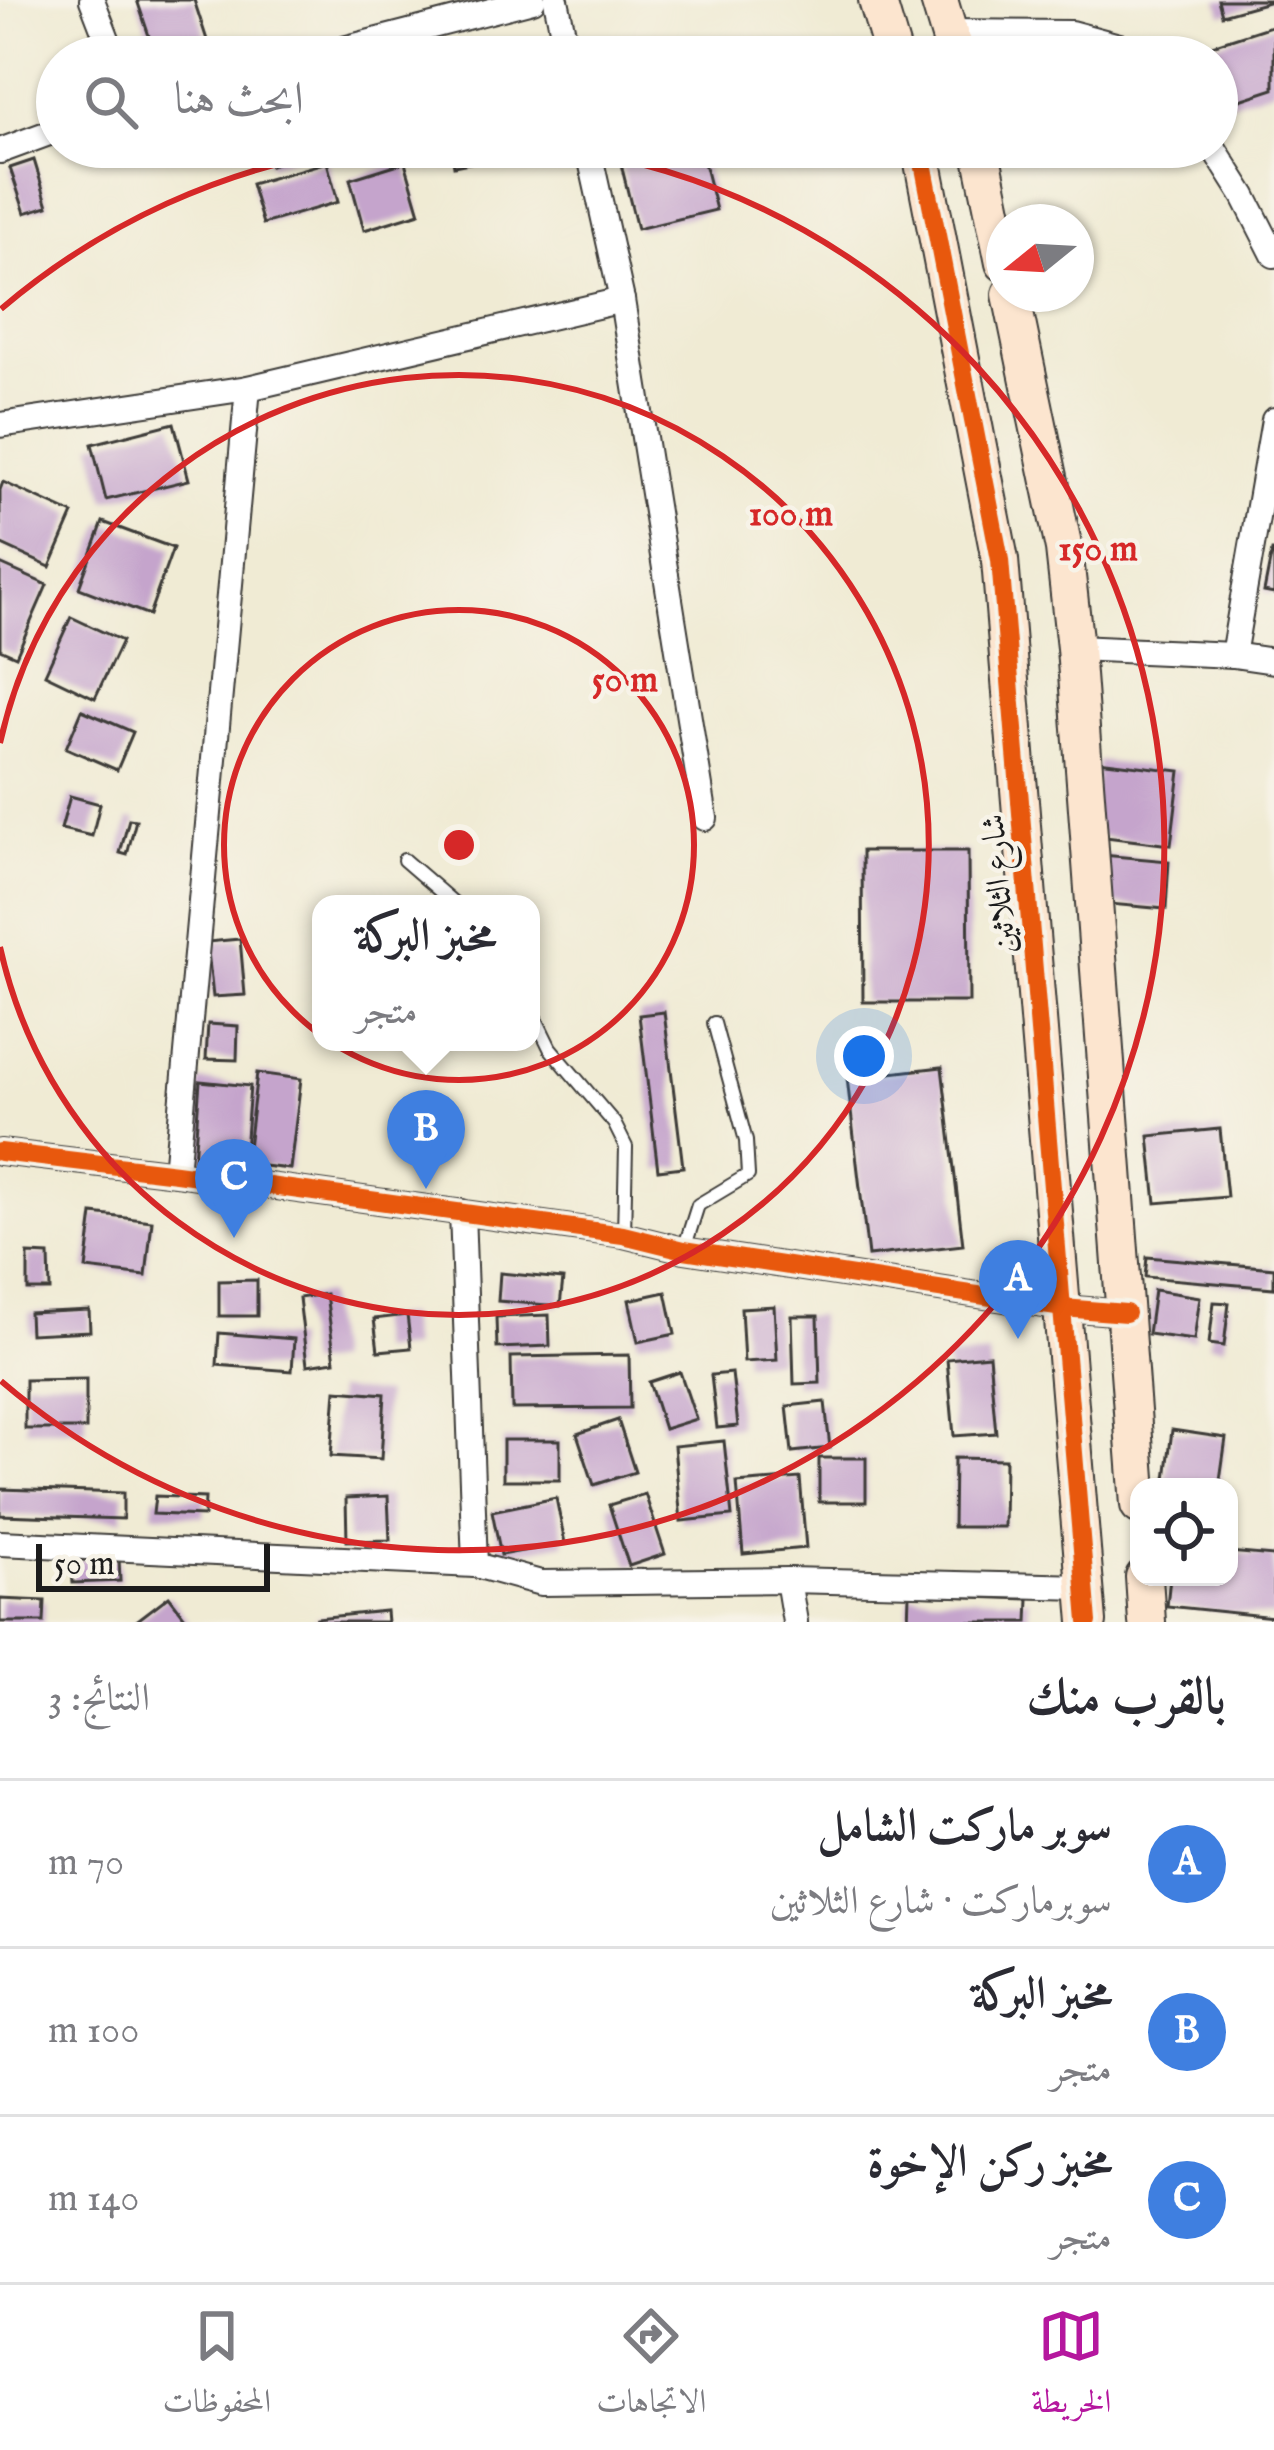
<!DOCTYPE html>
<html lang="ar">
<meta charset="utf-8">
<style>
body{margin:0;font-family:"IM FELL English",Amiri,serif;background:#f2f2f3;color:#2b2b33;direction:rtl}
.controls{position:absolute;right:36px;bottom:36px;display:grid;overflow:hidden;border-radius:24px;box-shadow:0 3px 9px #0004}
.controls button{width:108px;height:108px;display:grid;place-items:center;padding:0;border:0;border-bottom:3px solid #e1e1e2;background:#fff;color:#2b2b33;font:60px sans-serif}
.compass{position:absolute;left:986px;top:204px;width:108px;height:108px;border-radius:50%;background:#fff;box-shadow:0 3px 9px #0004;rotate:252deg}
.scale{position:absolute;left:36px;bottom:30px;width:234px;box-sizing:border-box;padding-left:12px;border:6px solid #1c1c1c;border-top:0;font-size:33px;line-height:42px;white-space:nowrap;color:#1c1c1c;-webkit-text-stroke:9px #f7f3e8;paint-order:stroke}
.you{position:absolute;left:864px;top:1056px;width:42px;height:42px;margin:-30px;border:9px solid #fff;border-radius:50%;background:#1a73e8;box-shadow:0 0 0 18px #1a73e833}
.badge{display:grid;place-items:center;width:78px;height:78px;border-radius:50%;background:#b5179e;color:#fff;font-size:39px;font-weight:700}
.pin{position:absolute;translate:-50% -99px;filter:drop-shadow(0 3px 6px #0008)}
.pin::after{content:'';position:absolute;top:63px;width:42px;height:36px;background:inherit;clip-path:polygon(0 0,100% 0,50% 100%)}
.popup{position:absolute;left:312px;top:895px;width:228px;height:156px;box-sizing:border-box;display:grid;place-content:center;border-radius:24px;background:#fff;filter:drop-shadow(0 3px 9px #0005);font-size:39px;white-space:nowrap;color:#7c7c81}
.popup b{font-size:45px;color:#2b2b33}
.popup::after{content:'';position:absolute;left:50%;top:100%;margin-left:-24px;border:24px solid transparent;border-top-color:#fff}
.list{margin:0;padding:0;list-style:none}
h2{display:flex;justify-content:space-between;align-items:center;height:156px;margin:0;padding:0 48px;font-size:51px}
h2 small{font-size:39px;font-weight:400;color:#7c7c81}
.list li{display:grid;grid-template-columns:78px 1fr auto;gap:36px;align-items:center;box-sizing:border-box;height:168px;padding:0 48px;border-top:3px solid #e1e1e2}
.list b{display:block;font-size:45px;white-space:nowrap}
.list p{margin:0;font-size:39px;white-space:nowrap;color:#7c7c81}
.list em{font-size:39px;font-style:normal;color:#7c7c81}
.icon{flex:none;width:66px;height:66px;fill:none;stroke:currentColor;stroke-width:2;stroke-linecap:round;stroke-linejoin:round}
.map{position:relative;flex:none;width:1274px;height:1622px;overflow:hidden;direction:ltr}
.search{position:absolute;background:#fff;box-shadow:0 3px 9px #0004;left:36px;right:36px;top:36px;height:132px;display:flex;align-items:center;gap:30px;box-sizing:border-box;padding:0 42px;border-radius:66px;color:#7c7c81;font-size:45px}
.sheet{height:660px;background:#fff}
nav{display:flex;justify-content:space-around;align-items:center;box-sizing:border-box;height:168px;border-top:3px solid #e1e1e2;background:#fff;font-size:33px;color:#7c7c81}
nav a{display:grid;justify-items:center;gap:6px}
nav .on{color:#b5179e}
.map>svg:first-child{display:block}
</style>
<div class="map">
<svg width="1274" height="1622" viewBox="0 0 1274 1622">
<rect width="100%" height="100%" fill="#f7f3e8"/>
<filter id="ink" filterUnits="userSpaceOnUse"><feTurbulence type="fractalNoise" baseFrequency=".00833" numOctaves="2"/><feDisplacementMap in="SourceGraphic" scale="24" xChannelSelector="R" yChannelSelector="G"/><feConvolveMatrix kernelMatrix="1 2 1 2 8 2 1 2 1" color-interpolation-filters="sRGB"/></filter>
<filter id="wash" filterUnits="userSpaceOnUse"><feTurbulence type="fractalNoise" baseFrequency=".004" numOctaves="4" result="noise"/><feDisplacementMap in="SourceGraphic" scale="48" xChannelSelector="R" yChannelSelector="G"/><feGaussianBlur stdDeviation="2.7" result="paint"/><feColorMatrix in="noise" values="0 0 0 0 0 0 0 0 0 0 0 0 0 0 0 0 0 1.4 0 .05"/><feComposite in="paint" operator="in"/></filter>
<g filter="url(#wash)">
<rect width="100%" height="100%" fill="#f0ebd4"/>
<g id="blocks">
<g fill="#c5a4cc">
<path d="M137,0H194L208,43L164,57H156Z"/>
<path d="M1218,0H1271L1272,1L1222,15Z"/>
<path d="M1274,25V89L1231,103L1212,45Z"/>
<path d="M264,147H322V148L270,165Z"/>
<path d="M451,147H509L510,155L454,166Z"/>
<path d="M654,147H700L716,210L637,229L619,156Z"/>
<path d="M34,160L48,206L25,213L10,168Z"/>
<path d="M327,162L338,202L263,224L251,184Z"/>
<path d="M405,162L420,213L364,230L350,179Z"/>
<path d="M174,423L189,480L106,500L92,444Z"/>
<path d="M3,482L73,514L50,567L0,544V490Z"/>
<path d="M103,522L173,548L149,615L79,588Z"/>
<path d="M1272,551H1274V594L1264,592Z"/>
<path d="M0,564L47,585L16,656L0,649Z"/>
<path d="M71,617L122,641L95,698L45,674Z"/>
<path d="M82,710L133,732L117,770L66,748Z"/>
<path d="M1098,761L1180,771L1171,845L1089,835Z"/>
<path d="M70,796L100,804L92,836L61,829Z"/>
<path d="M129,819L136,820L127,855L120,853Z"/>
<path d="M862,851H968L969,1002H863Z"/>
<path d="M1102,855L1169,861L1166,909L1098,903Z"/>
<path d="M240,939L245,995L213,997L207,942Z"/>
<path d="M664,1012L683,1167L658,1170L639,1015Z"/>
<path d="M208,1024L238,1026L237,1060L206,1059Z"/>
<path d="M942,1067L963,1245L868,1256L847,1078Z"/>
<path d="M257,1073L301,1079L290,1169L246,1164Z"/>
<path d="M200,1081L250,1086L244,1164L194,1160Z"/>
<path d="M1220,1129L1227,1197L1156,1203L1149,1136Z"/>
<path d="M93,1214L152,1221L146,1276L86,1269Z"/>
<path d="M28,1254L49,1255L50,1290H28Z"/>
<path d="M1147,1257L1274,1268V1288L1145,1277Z"/>
<path d="M500,1273L563,1279L560,1306L498,1301Z"/>
<path d="M257,1280V1316H219V1281Z"/>
<path d="M1154,1290L1200,1297L1194,1340L1148,1334Z"/>
<path d="M666,1292L675,1334L638,1342L629,1300Z"/>
<path d="M326,1294L335,1361L307,1365L299,1298Z"/>
<path d="M1214,1302L1229,1303L1224,1346L1209,1344Z"/>
<path d="M774,1306L777,1360L744,1362L741,1308Z"/>
<path d="M89,1310L90,1331L30,1334L29,1313Z"/>
<path d="M407,1315L411,1348L378,1351L374,1319Z"/>
<path d="M549,1315L550,1346L497,1348L496,1317Z"/>
<path d="M792,1316H818L820,1383L794,1384Z"/>
<path d="M219,1333L294,1339L292,1371L217,1365Z"/>
<path d="M629,1355L630,1408L512,1409L511,1357Z"/>
<path d="M989,1355L996,1433L954,1436L947,1359Z"/>
<path d="M680,1372L696,1419L664,1429L649,1382Z"/>
<path d="M732,1373L738,1426L717,1428L711,1375Z"/>
<path d="M86,1379V1429H25V1380Z"/>
<path d="M336,1390L385,1394L381,1459L331,1456Z"/>
<path d="M825,1402L830,1448L792,1452L787,1406Z"/>
<path d="M618,1420L635,1472L594,1485L577,1434Z"/>
<path d="M1172,1430L1226,1438L1219,1487H1165Z"/>
<rect x="503" y="1440" width="57" height="40"/>
<path d="M724,1441L732,1516L681,1521L674,1446Z"/>
<rect x="819" y="1458" width="47" height="44"/>
<path d="M954,1458L1005,1459L1004,1527H953Z"/>
<path d="M800,1478L806,1548L743,1554L737,1483Z"/>
<path d="M0,1489L123,1493V1519L0,1515Z"/>
<path d="M645,1494L665,1554L629,1566L609,1505Z"/>
<path d="M155,1496L205,1498L204,1516L153,1514Z"/>
<path d="M388,1496L390,1540L347,1541L346,1498Z"/>
<path d="M556,1498L565,1543L501,1555L492,1511Z"/>
<path d="M1229,1552L1274,1556V1617L1167,1606L1170,1577H1229Z"/>
<path d="M119,1558L120,1581L73,1583L71,1561Z"/>
<path d="M909,1595L1029,1599L1028,1622H908Z"/>
<path d="M169,1596L189,1622H135Z"/>
<path d="M0,1599L45,1601L44,1622H0Z"/>
<path d="M386,1611L387,1622H316V1618Z"/>
</g>
</g>
</g>
<g filter="url(#ink)">
<use href="#blocks" fill-opacity="0" stroke="#3c3b38" stroke-width="3"/>
<g fill="none" stroke-linecap="round" stroke-linejoin="round">
<g stroke="#3c3b38" stroke-width="16">
<g id="lane">
<path d="M404,860L455,904"/>
<path d="M531,1009L550,1048L614,1123L626,1147L624,1234"/>
<path d="M684,1249L698,1205L748,1175L746,1141L714,1023"/>
</g>
</g>
<g stroke="#3c3b38" stroke-width="28">
<g id="street">
<path d="M92,0L114,57"/>
<path d="M556,0L568,57"/>
<path d="M948,32L1071,33L1134,50L1140,57"/>
<path d="M312,57L533,0"/>
<path d="M588,147L622,300L705,818"/>
<path d="M1213,147L1244,196L1274,255"/>
<path d="M0,151L57,130"/>
<path d="M0,425L248,388L622,300"/>
<path d="M1075,648L1233,655L1274,661"/>
<path d="M1233,655L1274,420"/>
<path d="M0,1152L176,1173L623,1235L684,1250L1063,1308L1126,1313"/>
<path d="M176,1173L248,388"/>
<path d="M462,1212L475,1565"/>
<path d="M0,1543L475,1565L541,1583L788,1580L1086,1587"/>
<path d="M788,1580L795,1622"/>
</g>
</g>
<g stroke="#3c3b38" stroke-width="40">
<g id="secondary">
<path d="M877,0L894,57"/>
<path d="M939,0L956,57"/>
<path d="M920,147L1000,560L1088,1622"/>
<path d="M980,147L1004,263"/>
<path d="M1011,294L1064,549L1075,648L1139,1505"/>
<path d="M1144,1577L1147,1622"/>
</g>
</g>
<use href="#lane" stroke="#fff" stroke-width="12"/>
<use href="#street" stroke="#fff" stroke-width="24"/>
<use href="#secondary" stroke="#fce5cf" stroke-width="36"/>
<g stroke="#f7f3e8" stroke-width="26">
<g id="cycleway">
<path d="M920,147L1000,560L1088,1622"/>
<path d="M0,1152L176,1173L623,1235L684,1250L1063,1308L1126,1313"/>
</g>
</g>
<use href="#cycleway" stroke="#e8590c" stroke-width="18"/>
</g>
</g>
<g fill="none" stroke="#d62828" stroke-width="6">
<circle cx="459" cy="845" r="235"/>
<path d="M0 743A470 470 0 1 1 0 947"/>
<path d="M1 309A705 705 0 0 1 355 148M563 148A705 705 0 1 1 1 1381"/>
</g>
<g text-anchor="middle" stroke-width="9" stroke-linejoin="round" paint-order="stroke">
<g font-size="33" fill="#1c1c1c" stroke="#f7f3e8">
<text transform="translate(997 884) rotate(-95)" y="12">شارع الثلاثين</text>
</g>
</g>
<circle cx="459" cy="845" r="18" fill="#d62828" stroke="#f7f3e8" stroke-width="6"/>
<g font-size="36" text-anchor="middle" font-weight="bold" fill="#d62828" stroke="#f7f3e8" stroke-width="9" stroke-linejoin="round" paint-order="stroke">
<text x="791" y="525">100 m</text>
<text x="1098" y="560">150 m</text>
<text x="625" y="691">50 m</text>
</g>
</svg>
<div class="controls">
<button><svg class="icon" aria-label="locate" viewBox="0 0 24 24"><circle cx="12" cy="12" r="6"/><path d="M12 2v4M12 18v4M2 12h4M18 12h4"/></svg></button>
</div>
<svg class="compass" viewBox="-18 -18 36 36"><path d="M0-13l5 13h-10z" fill="#e53935"/><path d="M0 13l5-13h-10z" fill="#7c7c81"/></svg>
<div class="scale">50 m</div>
<div class="you"></div>
<div class="pin badge" style="left:1018px;top:1339px;background:#3f7fe0">A</div>
<div class="pin badge" style="left:426px;top:1189px;background:#3f7fe0">B</div>
<div class="popup"><b>مخبز البركة</b>متجر</div>
<div class="pin badge" style="left:234px;top:1238px;background:#3f7fe0">C</div>
<div class="search"><svg class="icon" aria-label="search" viewBox="0 0 24 24"><circle cx="10" cy="10" r="6"/><path d="M15 15l6 6"/></svg>ابحث هنا</div>
</div>
<section class="sheet">
<h2>بالقرب منك<small>النتائج: 3</small></h2>
<ul class="list">
<li><span class="badge" style="background:#3f7fe0">A</span><div><b>سوبر ماركت الشامل</b><p>سوبرماركت · شارع الثلاثين</p></div><em>70 m</em></li>
<li><span class="badge" style="background:#3f7fe0">B</span><div><b>مخبز البركة</b><p>متجر</p></div><em>100 m</em></li>
<li><span class="badge" style="background:#3f7fe0">C</span><div><b>مخبز ركن الإخوة</b><p>متجر</p></div><em>140 m</em></li>
</ul>
</section>
<nav>
<a class="on"><svg class="icon" aria-label="map" viewBox="0 0 24 24"><path d="M3 6l6-2 6 2 6-2v14l-6 2-6-2-6 2zM9 4v14M15 6v14"/></svg>الخريطة</a>
<a><svg class="icon" aria-label="directions" viewBox="0 0 24 24"><path d="M12 3l9 9-9 9-9-9zM9 14v-3h6M13 9l2 2-2 2"/></svg>الاتجاهات</a>
<a><svg class="icon" aria-label="saved" viewBox="0 0 24 24"><path d="M7 4h10v16l-5-4-5 4z"/></svg>المحفوظات</a>
</nav>
